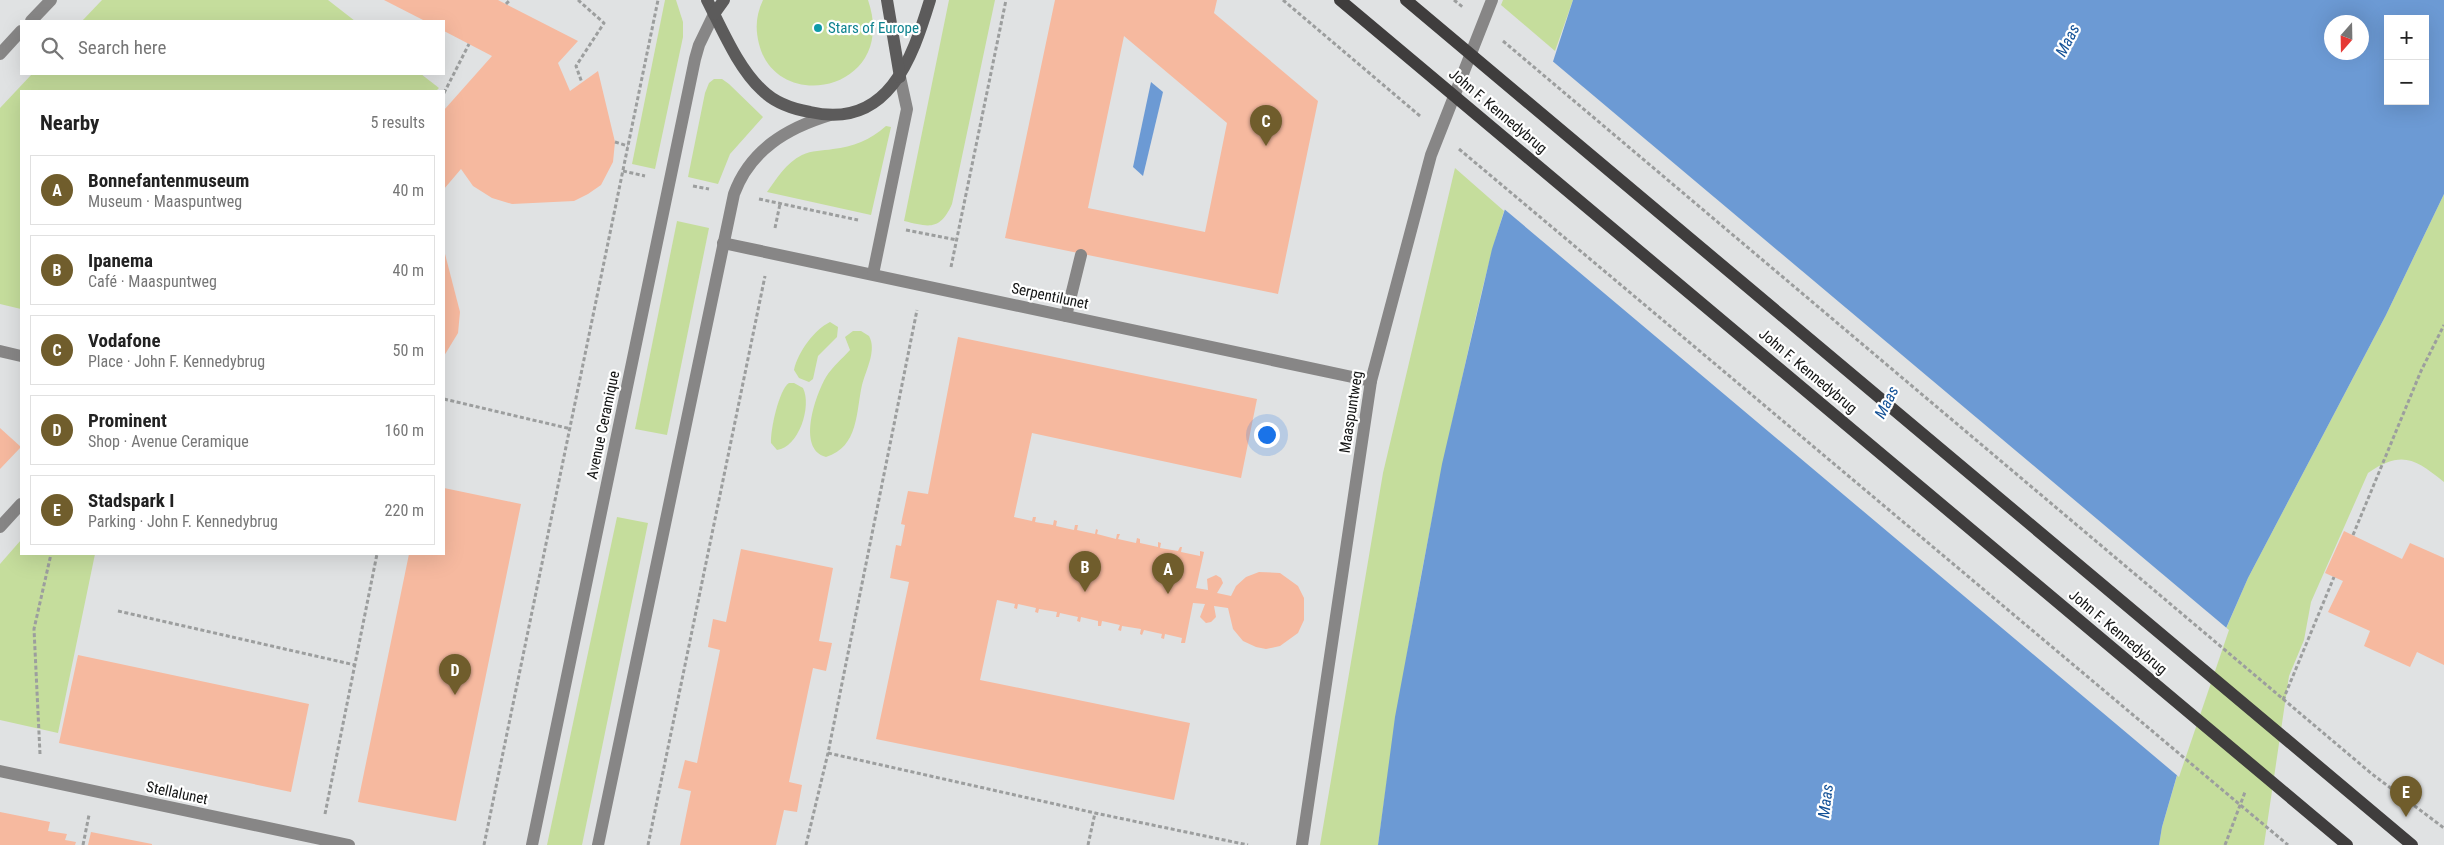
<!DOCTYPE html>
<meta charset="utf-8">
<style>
body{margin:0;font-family:"Roboto Condensed",sans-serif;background:#f6f6f6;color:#222}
.controls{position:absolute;right:15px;top:15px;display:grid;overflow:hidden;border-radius:0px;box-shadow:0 5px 20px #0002}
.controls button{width:45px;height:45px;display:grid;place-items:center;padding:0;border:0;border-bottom:1px solid #e0e0e0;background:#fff;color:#222;font:25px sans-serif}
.compass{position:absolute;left:2324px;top:15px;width:45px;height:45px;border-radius:50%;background:#fff;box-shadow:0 5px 20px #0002;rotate:200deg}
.you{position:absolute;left:1266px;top:434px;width:18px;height:18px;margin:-12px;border:4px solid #fff;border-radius:50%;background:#1a73e8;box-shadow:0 0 0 8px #1a73e833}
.badge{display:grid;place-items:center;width:32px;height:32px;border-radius:50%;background:#705d2c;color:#fff;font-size:16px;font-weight:700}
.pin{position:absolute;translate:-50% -41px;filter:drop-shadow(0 1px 2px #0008)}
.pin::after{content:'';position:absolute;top:26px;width:18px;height:15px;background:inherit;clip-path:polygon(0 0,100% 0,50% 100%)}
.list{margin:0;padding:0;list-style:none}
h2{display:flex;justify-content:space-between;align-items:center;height:65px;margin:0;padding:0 20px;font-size:21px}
h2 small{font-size:16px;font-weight:400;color:#767676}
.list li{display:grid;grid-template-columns:32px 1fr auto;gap:15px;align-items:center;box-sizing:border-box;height:70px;margin:0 10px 10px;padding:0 10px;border:1px solid #e0e0e0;border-radius:0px}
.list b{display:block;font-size:19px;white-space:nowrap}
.list p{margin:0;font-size:16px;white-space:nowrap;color:#767676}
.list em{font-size:16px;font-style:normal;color:#767676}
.icon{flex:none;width:28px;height:28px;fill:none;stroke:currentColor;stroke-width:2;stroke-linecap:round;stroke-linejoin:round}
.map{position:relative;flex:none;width:2444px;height:845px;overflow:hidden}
.search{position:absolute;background:#fff;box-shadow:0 5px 20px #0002;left:20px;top:20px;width:425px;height:55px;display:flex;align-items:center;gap:12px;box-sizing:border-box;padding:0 18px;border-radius:0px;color:#767676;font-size:19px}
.panel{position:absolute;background:#fff;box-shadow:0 5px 20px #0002;left:20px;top:90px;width:425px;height:465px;border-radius:0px}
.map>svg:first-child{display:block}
</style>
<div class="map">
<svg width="2444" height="845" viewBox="0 0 2444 845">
<rect width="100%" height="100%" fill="#e0e2e3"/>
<g fill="#c5dd9c">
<path d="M102,0H328L355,21H82Z"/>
<path d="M665,0H676L683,22V37L655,169L632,164Z"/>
<path d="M763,0H868C899,90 777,116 759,44C755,28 756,15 763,0Z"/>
<path d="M949,0H995L952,204C940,231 929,227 904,221Z"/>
<path d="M1503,0H1573L1555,51L1501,5Z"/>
<path d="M32,74H421L439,88L436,91H21V309L0,304V108Z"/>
<path d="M714,79H722L729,84L763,117L730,154L718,184L688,177L705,93L709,83Z"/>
<path d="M886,126L891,127L871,215L767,192C777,178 786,163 802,155C812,150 822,151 833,149C853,147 870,140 886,126Z"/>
<path d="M1455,168L1504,211C1486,267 1474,325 1461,383C1426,536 1399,690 1378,845H1320L1383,473Z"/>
<path d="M2444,194V482C2415,459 2402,450 2368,473L2311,602L2304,640L2289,676L2264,845H2159L2162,827L2176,779L2228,624L2248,578L2386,315Z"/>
<path d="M677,221L709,228L667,435L635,429Z"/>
<path d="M830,322L838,327L837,337L818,356L813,379L809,382L799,378L794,370C798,352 814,330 830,322Z"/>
<path d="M853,331H861L869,336C877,350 866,370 862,385C856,411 859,447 826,457C796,449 816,394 826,377C833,366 842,359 850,350L845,337Z"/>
<path d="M789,383H794L803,388C812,406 799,447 777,450L771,443C770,431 779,389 789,383Z"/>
<path d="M617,517L648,523L582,845H547Z"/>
<path d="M21,540V554H95L58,733L0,720V564Z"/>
</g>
<g fill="#6c9ad4" fill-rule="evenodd">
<path d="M1573,0H2444V194L2386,315L2248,578L2220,642L2186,744L2162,827L2159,845H1378L1395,717L1442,464L1492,249ZM2388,19H2425V101H2388ZM2332,22H2362V52H2332Z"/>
<path d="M1151,82L1163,92L1143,176L1133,167Z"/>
</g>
<path fill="#e0e2e3" d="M1550,59L2229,630L2179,777L1503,208Z"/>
<g fill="#f6b99f" fill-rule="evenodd">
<path d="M384,0H498L578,41L558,63L570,91L598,71L615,142L613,162L601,185L588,194L574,201L512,204L492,198L473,186L461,169L444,189V110L492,56L444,31V21H425Z"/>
<path d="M1055,0H1217L1214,13L1318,101L1278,294L1005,238ZM1124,36L1227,123L1205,232L1088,208Z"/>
<path d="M444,250L460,312L458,333L444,356Z"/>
<path d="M958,337L1257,399L1241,478L1032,433L1014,517L1032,521L1033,517H1036L1035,522L1053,525L1054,520L1057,521L1056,526L1074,530L1075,525H1078L1077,530L1095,534L1096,529L1098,530L1097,534L1116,539L1117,534H1120L1118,539L1136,543L1137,538L1140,539V543L1158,547V542L1161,543L1160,548L1178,551L1180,547H1182L1181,552L1200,556V551L1204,552L1196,588L1208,590L1207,579L1216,575L1221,578L1223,583L1217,593L1231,596L1236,586L1246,577L1259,572L1280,573L1298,586L1304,598V620L1298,633L1280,646L1266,649L1256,647L1243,641L1233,629L1228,608L1214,606L1216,617L1211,622L1206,623L1200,617L1205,604L1193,603L1185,643H1181L1182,638L1165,634L1164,639L1161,638L1162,634L1144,630L1142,635L1140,634L1141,629L1122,626L1121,631L1118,630L1120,625L1102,621L1101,626H1098V621L1081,617L1080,622L1077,621L1078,617L1060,613L1059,617H1056L1057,612L1039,609L1038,613L1035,612L1036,608L1018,604L1017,609L1014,608L1015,604L997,600L980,680L1190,723L1174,800L876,739L909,582L890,578L896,545L901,546L905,525L901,524L908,491L928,494Z"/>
<path d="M0,428L21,447L0,469Z"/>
<path d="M444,488L521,504L456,821L358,802L409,554H444Z"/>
<path d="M2344,531L2402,559L2410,543L2444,558V665L2417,652L2410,667L2364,646L2370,631L2328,612L2343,581L2325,573Z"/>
<path d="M741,549L833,568L819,641L832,643L826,671L813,668L789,782L802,785L797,812L784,810L776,845H680L691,791L678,788L685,760L697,763L720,650L708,647L713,619L726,622Z"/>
<path d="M78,655L309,704L291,792L59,743Z"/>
<path d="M0,812L50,822L48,831L67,834L65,840L76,842L75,845H0Z"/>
<path d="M91,832L152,844V845H88Z"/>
</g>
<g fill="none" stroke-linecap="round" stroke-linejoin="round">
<g stroke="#9c9e9e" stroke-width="3" stroke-dasharray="4 2.5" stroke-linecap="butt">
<path d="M578,0L604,23L576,66L582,83"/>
<path d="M1283,0L1420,116"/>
<path d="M1454,0L1464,8"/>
<path d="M506,4L510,0"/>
<path d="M1503,41L2372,774L2444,828"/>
<path d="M444,93L469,44"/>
<path d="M615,142L628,146"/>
<path d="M1459,149L2288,845"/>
<path d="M623,171L645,176"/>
<path d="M693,186L709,189"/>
<path d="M759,199L858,220"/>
<path d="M775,228L780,204"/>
<path d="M906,230L957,240"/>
<path d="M951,267L1006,0"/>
<path d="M444,399L571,429"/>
<path d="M2353,535L2421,371L2444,325"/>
<path d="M118,611L355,665"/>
<path d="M2283,700L2334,577"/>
<path d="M828,753L1095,813L1248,845"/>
<path d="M40,754L34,629L51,554"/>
<path d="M325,814L377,554"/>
<path d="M83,845L89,815"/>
<path d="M484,845L658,0"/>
<path d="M648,845L765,276"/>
<path d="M806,845L828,753L917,310"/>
<path d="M1088,845L1095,813"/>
<path d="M2225,845L2245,792"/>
</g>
<path stroke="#878686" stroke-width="12" d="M1066,316L1081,255"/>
<g stroke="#878686" stroke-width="12">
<path d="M31,21L51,0"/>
<path d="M0,54L21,31"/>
<path d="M723,243L1371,381"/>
<path d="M873,274L907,109L900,77"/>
<path d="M0,351L21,356"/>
<path d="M0,527L21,504"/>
<path d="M0,771L349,845"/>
<path d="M1302,845L1371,381L1431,155L1492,0"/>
</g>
<g stroke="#878686" stroke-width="12">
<path d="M532,845L695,59L699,45L714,14"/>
<path d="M598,845L734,194C750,150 787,128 830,115"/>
</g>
<g stroke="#5c5b5b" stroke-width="12">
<path d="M707,0C722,29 738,68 762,90C775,103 793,109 810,112C888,130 912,59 930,0"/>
<path d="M887,0L900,77"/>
<path d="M714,14L724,0"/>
</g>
<g stroke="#3f3d3d" stroke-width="12">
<path d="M1340,0L2347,845"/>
<path d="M1406,0L2412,845"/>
</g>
</g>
<circle fill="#0f9aa8" stroke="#fff" stroke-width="2" cx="818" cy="28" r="5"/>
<g text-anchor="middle" stroke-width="4.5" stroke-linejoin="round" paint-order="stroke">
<g font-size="15" fill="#0d838f" stroke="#fff" text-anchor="start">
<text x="828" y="33">Stars of Europe</text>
</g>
<g font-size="15" fill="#131414" stroke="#fff">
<text transform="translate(1498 111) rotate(40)" y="5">John F. Kennedybrug</text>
<text transform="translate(1050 296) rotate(12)" y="5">Serpentilunet</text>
<text transform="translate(1808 371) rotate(40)" y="5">John F. Kennedybrug</text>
<text transform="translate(1351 412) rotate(-81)" y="5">Maaspuntweg</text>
<text transform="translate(603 425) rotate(-78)" y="5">Avenue Ceramique</text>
<text transform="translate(2118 632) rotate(40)" y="5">John F. Kennedybrug</text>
<text transform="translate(177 793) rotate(12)" y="5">Stellalunet</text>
</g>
<g font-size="16" font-style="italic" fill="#135197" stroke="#fff">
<text transform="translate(2067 40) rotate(-63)" y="6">Maas</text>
<text transform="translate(1886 402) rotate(-63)" y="6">Maas</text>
<text transform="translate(1825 801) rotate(-83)" y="6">Maas</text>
</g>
</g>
</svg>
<div class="controls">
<button>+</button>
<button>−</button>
</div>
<svg class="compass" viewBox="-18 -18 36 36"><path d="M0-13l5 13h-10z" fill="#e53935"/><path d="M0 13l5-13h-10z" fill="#767676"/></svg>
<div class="you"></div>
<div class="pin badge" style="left:1168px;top:594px">A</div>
<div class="pin badge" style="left:1085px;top:592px">B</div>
<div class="pin badge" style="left:1266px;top:146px">C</div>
<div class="pin badge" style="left:455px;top:695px">D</div>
<div class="pin badge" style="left:2406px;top:817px">E</div>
<div class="search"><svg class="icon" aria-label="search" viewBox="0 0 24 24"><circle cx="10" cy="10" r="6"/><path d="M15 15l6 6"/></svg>Search here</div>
<section class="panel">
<h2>Nearby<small>5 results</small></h2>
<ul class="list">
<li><span class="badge">A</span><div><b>Bonnefantenmuseum</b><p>Museum · Maaspuntweg</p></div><em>40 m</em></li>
<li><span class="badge">B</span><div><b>Ipanema</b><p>Café · Maaspuntweg</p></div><em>40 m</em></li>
<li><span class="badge">C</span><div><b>Vodafone</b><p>Place · John F. Kennedybrug</p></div><em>50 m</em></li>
<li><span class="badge">D</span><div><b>Prominent</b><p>Shop · Avenue Ceramique</p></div><em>160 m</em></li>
<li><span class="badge">E</span><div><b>Stadspark I</b><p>Parking · John F. Kennedybrug</p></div><em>220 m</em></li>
</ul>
</section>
</div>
